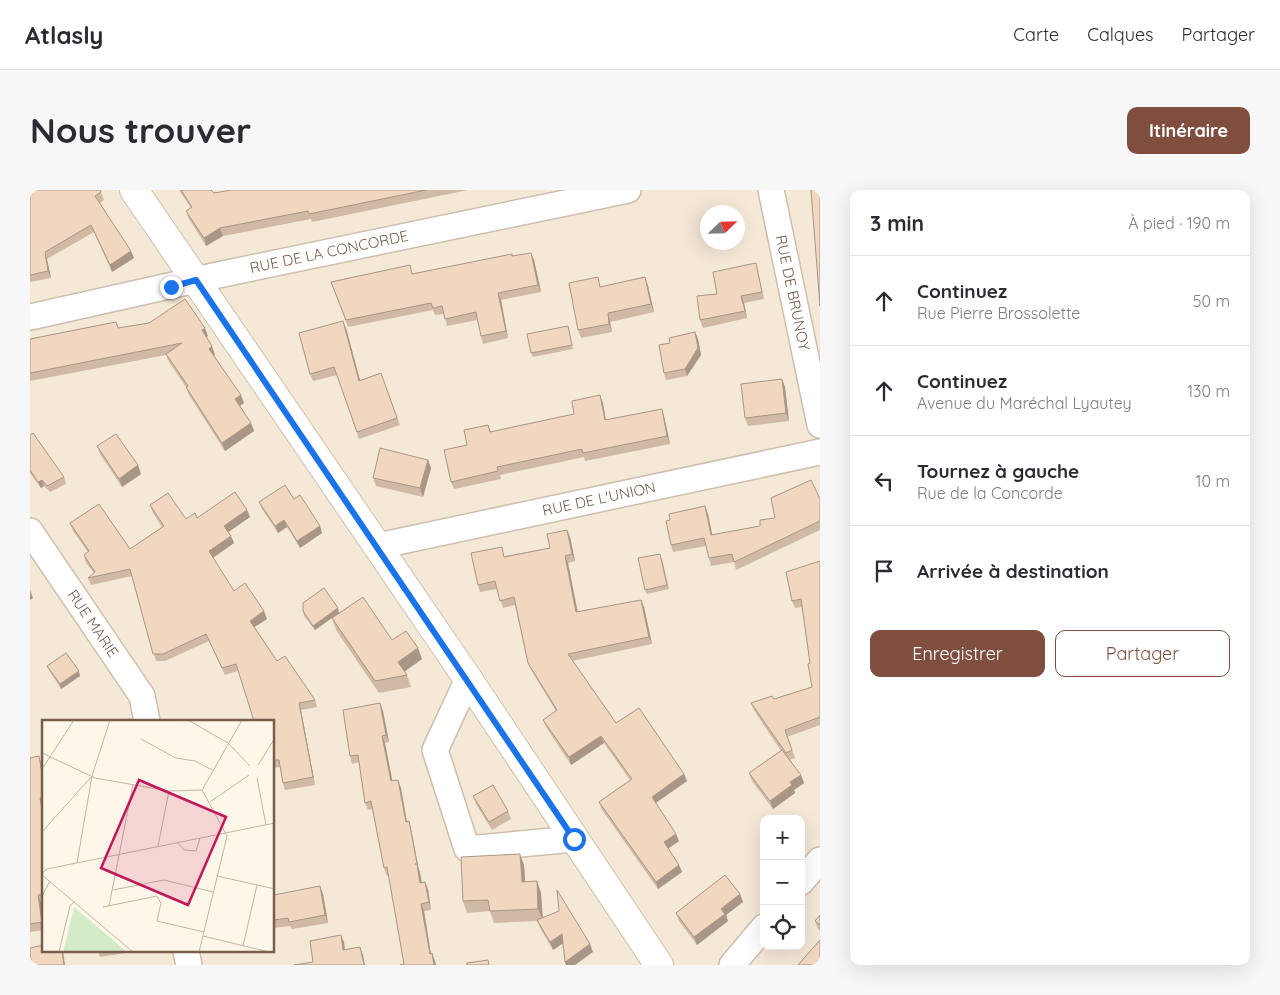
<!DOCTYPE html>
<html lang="fr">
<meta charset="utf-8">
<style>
body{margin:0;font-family:Quicksand,sans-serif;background:#f7f7f7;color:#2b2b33}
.controls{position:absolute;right:15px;bottom:15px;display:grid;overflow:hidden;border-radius:10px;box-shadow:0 5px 20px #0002}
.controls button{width:45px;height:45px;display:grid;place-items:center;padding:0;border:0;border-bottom:1px solid #e1e1e2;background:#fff;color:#2b2b33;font:25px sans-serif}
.compass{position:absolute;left:670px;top:15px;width:45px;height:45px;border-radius:50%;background:#fff;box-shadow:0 5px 20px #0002;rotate:67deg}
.stop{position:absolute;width:15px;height:15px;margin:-11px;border:4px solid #1a73e8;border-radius:50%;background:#fff}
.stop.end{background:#1a73e8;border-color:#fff;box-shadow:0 1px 5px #0008}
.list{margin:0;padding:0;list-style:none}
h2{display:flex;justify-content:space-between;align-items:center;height:65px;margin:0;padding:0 20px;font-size:21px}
h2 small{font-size:16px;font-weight:400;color:#7c7c81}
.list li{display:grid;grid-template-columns:32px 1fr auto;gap:15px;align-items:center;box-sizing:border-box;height:90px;padding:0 20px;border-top:1px solid #e1e1e2}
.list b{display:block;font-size:19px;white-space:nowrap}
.list p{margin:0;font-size:16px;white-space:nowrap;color:#7c7c81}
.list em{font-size:16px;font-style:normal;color:#7c7c81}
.actions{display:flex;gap:10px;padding:15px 20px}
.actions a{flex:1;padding:11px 0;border:1px solid #7f4e3f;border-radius:10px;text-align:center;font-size:18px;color:#7f4e3f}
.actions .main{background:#7f4e3f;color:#fff}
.icon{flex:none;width:28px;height:28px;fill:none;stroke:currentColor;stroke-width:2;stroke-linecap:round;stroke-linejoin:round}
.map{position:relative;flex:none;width:790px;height:775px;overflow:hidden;border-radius:10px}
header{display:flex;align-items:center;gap:30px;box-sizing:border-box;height:70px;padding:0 25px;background:#fff;border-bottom:1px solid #e1e1e2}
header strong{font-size:24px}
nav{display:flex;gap:28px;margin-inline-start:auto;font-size:18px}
.intro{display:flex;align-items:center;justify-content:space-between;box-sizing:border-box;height:120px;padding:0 30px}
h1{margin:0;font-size:35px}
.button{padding:12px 22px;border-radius:10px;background:#7f4e3f;color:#fff;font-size:18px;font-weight:700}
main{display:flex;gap:30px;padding:0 30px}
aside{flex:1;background:#fff;border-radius:10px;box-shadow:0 5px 20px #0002}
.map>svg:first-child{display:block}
</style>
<header>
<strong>Atlasly</strong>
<nav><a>Carte</a><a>Calques</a><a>Partager</a></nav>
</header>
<div class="intro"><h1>Nous trouver</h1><a class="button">Itinéraire</a></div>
<main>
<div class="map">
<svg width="790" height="775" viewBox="0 0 790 775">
<rect width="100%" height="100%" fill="#fdf6e9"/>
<path fill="#f4e8d7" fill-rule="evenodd" d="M0,0H790V775H0ZM678,22H708V52H678ZM14,531H244V761H14ZM734,629H771V756H734Z"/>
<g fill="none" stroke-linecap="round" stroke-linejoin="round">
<g stroke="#cfbeae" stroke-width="28">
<g id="street">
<path id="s1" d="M741,0L790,235"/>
<path id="s2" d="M0,127L188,85L598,0"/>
<path id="s3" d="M0,341L112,506L117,531"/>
<path id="s4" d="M348,356L790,262"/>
<path d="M438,489L405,560L437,659L544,649"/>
<path d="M771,692L790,670"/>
<path d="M156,761L159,775"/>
<path d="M702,775L734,737"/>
</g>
</g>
<g stroke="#d2bfac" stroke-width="30">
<path id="secondary" d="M104,0L438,489L629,775"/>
</g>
<use href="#street" stroke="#fff" stroke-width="25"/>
<use href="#secondary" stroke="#fff" stroke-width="28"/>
</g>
<g fill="#d0b9a5">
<path d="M149,0H181L184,3L201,0H438L282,32L281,29L193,46L176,56L159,29L156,21L161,18Z"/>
<path d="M71,2L74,10L70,13L104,68L82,82L64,42L17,69L21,88L0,92V3Z"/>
<path d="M483,66L504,70L511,102L471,110L478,148L453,154L447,130L417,136L414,124L405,125L403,120L318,137L301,92L383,84Z"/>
<path d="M728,81L734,109L714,113L717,128L673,138L670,130Z"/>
<path d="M615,87L618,96L624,122L580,132L582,142L551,148L548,140L572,97Z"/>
<path d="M86,132L89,138L178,146L176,147L185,165H184L214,213L210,216L221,233L224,241L195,261L159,205L156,197L139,172L136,165L0,191V149Z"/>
<path d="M538,136L543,159L503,167L501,163Z"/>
<path d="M316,138L330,190L351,183L370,235L329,249L307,185L283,191L280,184Z"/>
<path d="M665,142L668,149L671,165L657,186L636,190L634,183L640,153Z"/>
<path d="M752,189L755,197L759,231L718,236L715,228Z"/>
<path d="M573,213L576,230L632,219L634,226L640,254L555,271L554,267L470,285L471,289L424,299L421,292L437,255L458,235L461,242L544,224Z"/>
<path d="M0,245L34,287L36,294L20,302L14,296L11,298L0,283Z"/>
<path d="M67,256L111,284L92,297L70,264Z"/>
<path d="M398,270L401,278L393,307L346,296L343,288Z"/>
<path d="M264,309L290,336L292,343L270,358L257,337L248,343L232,319L229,312Z"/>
<path d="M790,309V340L706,380L704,372L681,376L676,356L643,362L641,355L640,330L675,316L678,324L682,345L730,336L745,328Z"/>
<path d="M120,315L156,329L217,320L220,327L198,342L204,353L183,368L204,401L237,429L225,437L247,471L285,510L287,517L271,520L285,595L255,600L253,593L250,577L244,578V531L208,481L195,485L179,451L135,471H126L102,386L61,395L58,388L64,383L56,373L54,365L58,362L43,341L40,333L100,359L132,337L123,323Z"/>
<path d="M537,340L540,347L545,371L538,373L548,422L611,410L614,417L622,454L542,471L586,533L654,584L657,591L626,613L649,651L638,659L649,675L652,682L628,699L572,620L569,612L600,590L574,553L541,575L516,537L513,530L526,521L501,480L498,473L485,415L473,418L467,399L450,402L448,395L475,366L520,358Z"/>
<path d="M632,368L639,399L617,404L615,400Z"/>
<path d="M790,371V535L757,547L765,568L760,570L774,593L764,600L765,603L743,619L722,591L719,583L751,561L724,520L721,513L744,509L782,497L780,473L772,417L765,418L762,411Z"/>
<path d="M273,421L309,423L285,440L274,426Z"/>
<path d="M302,428L362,450L392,469L374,482L377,485L381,497L349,503L306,440Z"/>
<path d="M17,476L50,486L31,499L19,480Z"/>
<path d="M353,521L359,552L355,553L362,591L371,598L377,631H379L381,639L391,692L398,699L401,720L394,721L401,764L402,763L405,771L374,774L359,685L357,686L354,678L342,619L338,620L335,613L329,572L322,574L320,566Z"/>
<path d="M0,568L11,574L14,586V616H13L14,621V712L11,713L14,732V740L0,742Z"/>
<path d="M443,606L478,621L481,629L462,640L446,614Z"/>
<path d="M494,675L495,692L507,691L511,703L512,728L563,762L533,753L523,760L510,738L507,731L464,733L460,721L437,723L433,711Z"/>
<path d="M244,698L245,705L293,704L298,733L262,739L260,736L244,738Z"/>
<path d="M710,704L713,712L696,725L698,731L667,755L649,731L646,723Z"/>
<path d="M790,725V741L788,739L785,731Z"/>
<path d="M68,761H108L70,767Z"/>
</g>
<g fill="#a99686">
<path d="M190,38L193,46L176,56L174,48Z"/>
<path d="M101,61L104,68L82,82L80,75Z"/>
<path d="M15,62L17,69L21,88L18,81Z"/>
<path d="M501,63L504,70L511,102L508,95Z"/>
<path d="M615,87L618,96L624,122L621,114Z"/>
<path d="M468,103L471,110L478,148L476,141Z"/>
<path d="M711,106L714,113L717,128L715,121Z"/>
<path d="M578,123L580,132L582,142L579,134Z"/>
<path d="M313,131L316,138L332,198L329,191Z"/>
<path d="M175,138L178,146L175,148L172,140Z"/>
<path d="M665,142L668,149L671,165L657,186L655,179Z"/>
<path d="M182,156L185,165L182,167L179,159Z"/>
<path d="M752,189L755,197L759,231L756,223Z"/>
<path d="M211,205L214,213L208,217L205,209Z"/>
<path d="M570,205L573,213L577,238L575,230Z"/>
<path d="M632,219L634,226L640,254L637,246Z"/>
<path d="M221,233L224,241L195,261L192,253Z"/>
<path d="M398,270L401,278L393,307L390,298Z"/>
<path d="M108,275L111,284L92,297L89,289Z"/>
<path d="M12,290L14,296L11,298L8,292Z"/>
<path d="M675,316L678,324L684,353L681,345Z"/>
<path d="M217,320L220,327L197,343L194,336Z"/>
<path d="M254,330L257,337L248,343L245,336Z"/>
<path d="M290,336L292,343L270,358L267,351Z"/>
<path d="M537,340L540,347L545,371L542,364Z"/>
<path d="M201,346L204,353L181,369L179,361Z"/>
<path d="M535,366L538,373L549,430L546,422Z"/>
<path d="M0,400L3,408L0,410Z"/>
<path d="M611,410L614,417L622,454L619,447Z"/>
<path d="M308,418L309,423L285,440L283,436Z"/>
<path d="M234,421L237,429L223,438L220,431Z"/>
<path d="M388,458L392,469L372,483L368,472Z"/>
<path d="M49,481L50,486L31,499L30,494Z"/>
<path d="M269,513L271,520L285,595L283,587Z"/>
<path d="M350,513L353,521L359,552L356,545Z"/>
<path d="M352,546L355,553L364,599L361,591Z"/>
<path d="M571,546L574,553L541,575L539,567Z"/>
<path d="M9,566L14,586V594Z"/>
<path d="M654,584L657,591L624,614L622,607Z"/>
<path d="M771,585L774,593L764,600L765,603L743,619L740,611L760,592Z"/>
<path d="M368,590L371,598L378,639L376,632Z"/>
<path d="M10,608L14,621V629Z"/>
<path d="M379,631L381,639L389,681L387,673Z"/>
<path d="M646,644L649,651L636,660L634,652Z"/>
<path d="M490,664L494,675L496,703L492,692Z"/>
<path d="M387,674L390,682L393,700L390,693Z"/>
<path d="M649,675L652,682L628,699L626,692Z"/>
<path d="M507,691L511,703L513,730L508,719Z"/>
<path d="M395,692L398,699L401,720L399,712Z"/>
<path d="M290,696L293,704L298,733L295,725Z"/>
<path d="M710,704L713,712L696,725L698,731L667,755L664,747L691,719Z"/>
<path d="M8,705L11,713L14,737L12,732Z"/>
<path d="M391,714L394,721L402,771L400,764Z"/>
<path d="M532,744L535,752L523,760L520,752Z"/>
<path d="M311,745L314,752L316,768L313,760Z"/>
<path d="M560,754L563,762L545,775H536L535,772Z"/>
<path d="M330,757L333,765L335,775H334Z"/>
<path d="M32,761H33L35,775H34Z"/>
<path d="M402,763L405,771L406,775H404Z"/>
</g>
<g fill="#f2d7c0" stroke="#a99686">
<path d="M5,0H70L71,2L65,6L101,61L80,75L61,35L15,62L18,81L0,85V3Z"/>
<path d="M151,0H181L184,3L201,0H396L279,24L278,21L190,38L174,48L156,21L162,17Z"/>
<path d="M781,0H790V116Z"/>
<path d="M501,63L508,95L468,103L476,141L451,146L446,122L415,129L412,116L403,118L401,113L316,130L301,92L380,75L382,84L482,64V66Z"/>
<path d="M726,73L732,102L711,106L715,121L670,130L667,106L687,104L683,82Z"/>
<path d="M568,87L570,97L615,87L621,114L578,123L579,134L548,140L539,93Z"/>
<path d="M155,109L175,138L172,140L182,156L179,159L211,205L205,209L221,233L192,253L156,197L158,196L136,164L152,153L0,183V149L86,132L88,138L119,133Z"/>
<path d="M313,131L329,191L351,183L367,228L327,242L304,177L280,184L269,143Z"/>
<path d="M538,136L542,155L501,163L497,144Z"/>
<path d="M665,142L668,158L655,179L634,183L629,155L640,153L639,148Z"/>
<path d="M752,189L756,223L715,228L711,194Z"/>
<path d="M570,205L575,230L632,219L637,246L553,263L552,259L467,277L468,281L421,292L414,260L437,255L434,240L458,235L460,242L544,224L542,211Z"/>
<path d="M3,243L34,287L17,296L12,290L8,292L0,280V245Z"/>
<path d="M86,244L108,275L89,289L67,256Z"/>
<path d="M350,258L398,270L390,298L343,288Z"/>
<path d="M781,290L790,309V331L704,372L702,364L679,368L674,348L641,355L636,331L640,330L639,324L675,316L681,345L730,336V330L745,328L741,308Z"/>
<path d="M255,295L264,309L270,305L290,336L267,351L254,330L245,336L229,312Z"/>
<path d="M205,302L217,320L194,336L201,346L179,361L204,401L215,393L234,421L220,431L247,471L255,466L285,510L269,513L283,587L253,593L249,570H244V531H224L206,474L192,478L176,444L133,464H123L100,379L58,388L65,382L54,365L59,361L40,333L69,314L100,359L134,336L120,315L138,303L156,329L165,323L167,328Z"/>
<path d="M537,340L542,364L535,366L546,422L611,410L619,447L538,464L586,533L609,518L654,584L622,607L646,644L634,652L649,675L626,692L569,612L602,589L571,546L539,567L513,530L527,520L498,473L484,407L470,411L465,391L448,395L441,363L472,357L474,367L520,358L517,344Z"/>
<path d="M630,364L637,395L615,400L608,368Z"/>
<path d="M790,371V527L755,540L762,560L756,563L721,513L742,506L744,509L782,497L778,474L780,473L771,409L762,411L756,382Z"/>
<path d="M294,398L308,418L283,436L273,421V413Z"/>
<path d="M333,407L362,450L376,441L388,458L368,472L377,485L345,491L302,428Z"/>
<path d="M36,463L49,481L30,494L17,476Z"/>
<path d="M350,513L356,545L352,546L361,591L368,590L376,632L379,631L387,673L385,674H387L390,693L395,692L399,712L391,714L400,764L402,763L404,775H370L374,774L357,677L354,678L341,611L335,613L328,565L320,566L313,520Z"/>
<path d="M100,529L101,531H85Z"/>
<path d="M752,560L771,585L760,592L762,595L740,611L719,583Z"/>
<path d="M9,566L14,594V598H12L13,608H10L14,629V704L8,705L12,732L0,734V568Z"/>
<path d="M463,595L478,621L459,632L443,606Z"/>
<path d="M490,664L492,692L507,691L508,719L460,721L458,710L433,711L431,667Z"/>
<path d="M695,685L710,704L691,719L695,724L664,747L646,723Z"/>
<path d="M290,696L295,725L259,732L258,728L244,730V705Z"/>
<path d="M527,700L560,754L535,772L532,744L520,752L507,730L529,721Z"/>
<path d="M790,725V735L785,731Z"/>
<path d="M311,745L313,760L330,757L334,775H264L283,772L280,751Z"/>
<path d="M790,750V775H768Z"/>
<path d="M14,755V761H32L34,775H2L0,764V758Z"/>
<path d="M458,770L459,775H437V773Z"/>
</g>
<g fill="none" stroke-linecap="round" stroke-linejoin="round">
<path stroke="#1a73e8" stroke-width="6" d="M141,97L166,90L544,649"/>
</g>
<g text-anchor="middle" stroke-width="5" stroke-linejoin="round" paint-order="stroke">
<g font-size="15" fill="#785e4c" stroke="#fffaf0">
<text dy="5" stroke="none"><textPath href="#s2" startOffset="306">RUE DE LA CONCORDE</textPath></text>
<text dy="5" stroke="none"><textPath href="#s1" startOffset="105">RUE DE BRUNOY</textPath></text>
<text dy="5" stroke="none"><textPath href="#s4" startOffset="226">RUE DE L'UNION</textPath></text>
<text dy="5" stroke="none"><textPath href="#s3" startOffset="112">RUE MARIE</textPath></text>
</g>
</g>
<g transform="translate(12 530)">
<rect width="232" height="232" fill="#fdf6e9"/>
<path d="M32,187L85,232H21Z" fill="#d3ebc6"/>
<path fill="none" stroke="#c4b4a5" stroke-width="1" d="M146,0L186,23L208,46M99,19L134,38L153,41L170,50M0,33L53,58L127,71L160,70M216,45L233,18M0,49L32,0M215,58L224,105M168,82L207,55M0,112L50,56M135,122L142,130L154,131L158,118M116,126L127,71M35,143L50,56L68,0M0,153L5,149L233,103M0,155L91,232M175,156L233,169M71,170L122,160L171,172M0,176L8,161M67,186L91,64M61,187L115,176L119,183L115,201L162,212M161,216L227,232M201,226L215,165M17,232L28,186L32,182M157,232L185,116L160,70L200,0"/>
<path fill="#c2185b" fill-opacity="0.15" stroke="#c2185b" stroke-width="2.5" d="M97,60L184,97L146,185L59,148Z"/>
<rect width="232" height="232" fill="none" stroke="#785e4c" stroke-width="2.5"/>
</g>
</svg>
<div class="controls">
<button>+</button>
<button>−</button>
<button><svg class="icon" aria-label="locate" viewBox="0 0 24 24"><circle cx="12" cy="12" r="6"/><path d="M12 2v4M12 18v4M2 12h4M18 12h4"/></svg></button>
</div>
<svg class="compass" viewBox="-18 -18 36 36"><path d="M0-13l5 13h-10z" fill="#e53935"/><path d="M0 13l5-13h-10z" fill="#7c7c81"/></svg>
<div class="stop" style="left:544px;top:649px"></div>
<div class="stop end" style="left:141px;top:97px"></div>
</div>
<aside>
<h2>3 min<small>À pied · 190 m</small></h2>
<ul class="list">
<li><svg class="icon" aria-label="ahead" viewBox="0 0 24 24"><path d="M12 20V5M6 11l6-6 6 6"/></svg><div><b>Continuez</b><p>Rue Pierre Brossolette</p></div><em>50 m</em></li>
<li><svg class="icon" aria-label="ahead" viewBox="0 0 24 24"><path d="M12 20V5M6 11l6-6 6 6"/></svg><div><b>Continuez</b><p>Avenue du Maréchal Lyautey</p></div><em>130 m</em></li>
<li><svg class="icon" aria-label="left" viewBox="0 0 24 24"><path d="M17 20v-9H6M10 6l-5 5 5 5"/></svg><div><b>Tournez à gauche</b><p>Rue de la Concorde</p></div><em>10 m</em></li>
<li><svg class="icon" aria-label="arrive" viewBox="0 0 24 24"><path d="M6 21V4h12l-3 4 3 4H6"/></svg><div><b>Arrivée à destination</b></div></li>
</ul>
<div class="actions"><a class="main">Enregistrer</a><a>Partager</a></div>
</aside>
</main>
